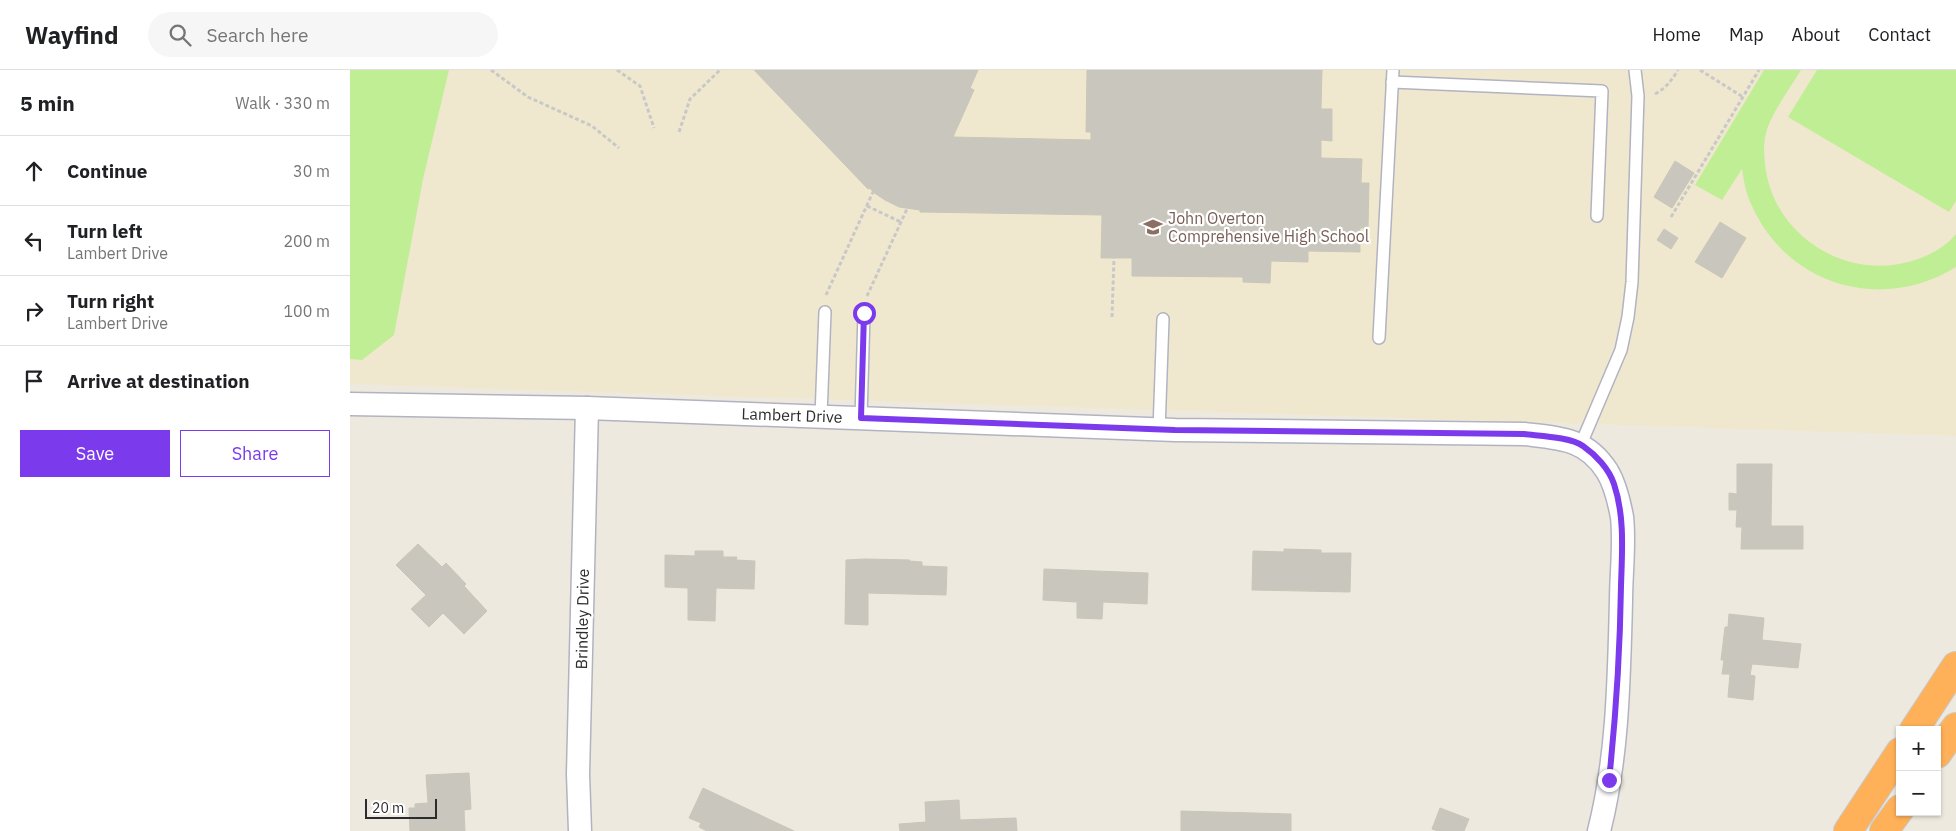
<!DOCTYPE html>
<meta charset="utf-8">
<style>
body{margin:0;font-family:"IBM Plex Sans",sans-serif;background:#f6f6f6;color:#202124}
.controls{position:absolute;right:15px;bottom:15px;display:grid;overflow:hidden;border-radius:0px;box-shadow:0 1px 4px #0004}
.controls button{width:45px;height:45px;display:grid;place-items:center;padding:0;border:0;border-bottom:1px solid #e0e0e0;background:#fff;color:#202124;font:25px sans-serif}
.scale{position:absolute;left:15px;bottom:12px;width:72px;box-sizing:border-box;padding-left:5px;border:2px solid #2c2c2c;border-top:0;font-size:14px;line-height:18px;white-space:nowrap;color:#2c2c2c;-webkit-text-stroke:4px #fff;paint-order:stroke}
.stop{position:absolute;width:15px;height:15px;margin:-11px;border:4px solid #7c3aed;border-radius:50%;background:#fff}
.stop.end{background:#7c3aed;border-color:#fff;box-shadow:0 1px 5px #0008}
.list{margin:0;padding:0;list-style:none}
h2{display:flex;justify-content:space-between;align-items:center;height:65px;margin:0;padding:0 20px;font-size:21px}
h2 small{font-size:16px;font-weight:400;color:#757577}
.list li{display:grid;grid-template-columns:32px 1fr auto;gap:15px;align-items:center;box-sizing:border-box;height:70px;padding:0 20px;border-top:1px solid #e0e0e0}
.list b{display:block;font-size:19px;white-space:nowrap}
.list p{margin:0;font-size:16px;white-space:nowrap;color:#757577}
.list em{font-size:16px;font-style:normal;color:#757577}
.actions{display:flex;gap:10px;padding:15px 20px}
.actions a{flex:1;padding:11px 0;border:1px solid #7c3aed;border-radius:0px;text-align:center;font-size:18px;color:#7c3aed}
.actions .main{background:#7c3aed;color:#fff}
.icon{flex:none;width:28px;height:28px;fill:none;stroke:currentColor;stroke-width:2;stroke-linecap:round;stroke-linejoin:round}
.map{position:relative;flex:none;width:1606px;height:761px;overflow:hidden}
header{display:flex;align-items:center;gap:30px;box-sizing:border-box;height:70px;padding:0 25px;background:#fff;border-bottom:1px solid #e0e0e0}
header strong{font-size:24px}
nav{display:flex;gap:28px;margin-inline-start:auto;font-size:18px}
.search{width:350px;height:45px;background:#f6f6f6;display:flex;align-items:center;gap:12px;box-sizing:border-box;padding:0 18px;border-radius:28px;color:#757577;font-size:19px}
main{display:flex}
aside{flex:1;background:#fff}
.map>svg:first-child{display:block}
</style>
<header>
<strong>Wayfind</strong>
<div class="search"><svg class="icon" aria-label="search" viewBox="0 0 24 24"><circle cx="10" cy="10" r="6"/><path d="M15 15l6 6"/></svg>Search here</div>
<nav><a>Home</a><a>Map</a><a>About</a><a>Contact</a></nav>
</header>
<main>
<aside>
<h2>5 min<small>Walk · 330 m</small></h2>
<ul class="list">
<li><svg class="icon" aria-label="ahead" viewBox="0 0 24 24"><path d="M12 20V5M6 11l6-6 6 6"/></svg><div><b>Continue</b></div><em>30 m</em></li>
<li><svg class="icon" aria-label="left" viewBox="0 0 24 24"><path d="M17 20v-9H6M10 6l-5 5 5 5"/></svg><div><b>Turn left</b><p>Lambert Drive</p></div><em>200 m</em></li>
<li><svg class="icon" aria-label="right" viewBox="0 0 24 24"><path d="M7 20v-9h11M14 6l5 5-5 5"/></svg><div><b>Turn right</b><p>Lambert Drive</p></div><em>100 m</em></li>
<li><svg class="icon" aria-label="arrive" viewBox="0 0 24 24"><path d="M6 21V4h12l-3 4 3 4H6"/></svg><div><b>Arrive at destination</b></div></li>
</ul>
<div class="actions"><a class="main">Save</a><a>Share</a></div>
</aside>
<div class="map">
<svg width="1606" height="761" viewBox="0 0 1606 761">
<rect width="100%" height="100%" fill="#eee9de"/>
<path fill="#f0e8ce" d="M0,0H1606V366L0,314Z"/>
<g fill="#bfee95">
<path d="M0,0H99L73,109L44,265L12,290L0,289Z"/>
<path d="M1414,0H1451C1441,17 1420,45 1416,63C1413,75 1414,88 1416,101C1427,169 1500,212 1565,190C1581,185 1595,177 1606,164V197C1532,243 1438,216 1402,136C1396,124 1394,112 1392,99L1372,130L1345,115Z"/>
<path d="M1467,0H1606V131L1599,142L1438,47Z"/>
</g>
<g fill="#c9c7bd" stroke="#cac5b8">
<path d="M404,0H628L620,18L624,20L603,67L741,70V62H736L737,0H972L971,39H982V71L971,70V88L1012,89L1011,113H1019L1018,158H1010V182L958,181V192L921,191L920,213L893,212V207L782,206V188H751L752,145L570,142V140L549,137L535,130L523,122L520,118L518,119Z"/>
<path d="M1325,91L1344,103L1322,138L1304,127Z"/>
<path d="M1370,152L1396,168L1372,208L1345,192Z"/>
<path d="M1314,159L1328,168L1321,179L1307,170Z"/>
<path d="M1387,394H1422L1421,456H1453V479H1391L1392,457H1386L1387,440H1379V423L1387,424Z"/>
<path d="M68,474L92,497L96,493L116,514L114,516L137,541L114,564L93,543L79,557L61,539L76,525L46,495Z"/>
<path d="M934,479L971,480V483H1001L1000,522L902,520L903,481L934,482Z"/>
<path d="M345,481H373V487H387L386,490L405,491L404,519L366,518L365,551L338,550V518L315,517V485L345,486Z"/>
<path d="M515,489L560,490L559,491L572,492V496L597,497L596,525L518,523V555L495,554L496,490Z"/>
<path d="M694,499L798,503L797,534L753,532L752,549L727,548V532L693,530Z"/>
<path d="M1379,544L1414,548L1412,570L1451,574L1448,598L1402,594L1400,605L1405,606L1403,630L1378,627L1380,604H1372L1374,590H1371L1375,557H1378Z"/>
<path d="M119,703L121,739L114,740L115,761H60L59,738H65V734L78,733L76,705Z"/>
<path d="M353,718L444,761H357L349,757L351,753L339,748Z"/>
<path d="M609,730L610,750L666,748L667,761H550L549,754L576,752L575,732Z"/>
<path d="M1090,738L1119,749L1114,761H1088L1082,759Z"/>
<path d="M831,741L941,744V761H831Z"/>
</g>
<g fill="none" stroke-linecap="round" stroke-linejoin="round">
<g stroke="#b2b3c0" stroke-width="14">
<g id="lane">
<path d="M1042,12L1252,21L1247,146"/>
<path d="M1029,268L1043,0"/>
<path d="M471,346L475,242"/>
<path d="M511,348L514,243"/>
<path d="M809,360L813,249"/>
<path d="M1231,374L1271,280L1278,247L1282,212L1288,26L1285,0"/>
</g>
</g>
<g stroke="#b2b3c0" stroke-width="25">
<g id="street">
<path d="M0,334L237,338L825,360L1174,364C1209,368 1236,368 1257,401C1265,414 1269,431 1272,447C1275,474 1271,504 1271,531C1269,607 1268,687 1249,761"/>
<path d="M230,761L228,704L237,338"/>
</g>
</g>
<g stroke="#c8c8c8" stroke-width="30">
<g id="highway">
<path d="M1564,660L1606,596"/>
<path d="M1587,684L1606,657"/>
<path d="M1498,761L1550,682"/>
<path d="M1534,761L1550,739"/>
</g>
</g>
<g stroke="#c8c8c8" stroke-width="3" stroke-dasharray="4 2.5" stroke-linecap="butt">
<path d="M141,0L178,27L242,56L269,78"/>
<path d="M267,0L290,16L304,58"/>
<path d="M1350,0L1393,27"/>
<path d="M1305,24C1316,18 1322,10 1328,0"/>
<path d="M329,62L340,29L370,0"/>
<path d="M517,136L551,152"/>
<path d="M1321,147L1409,0"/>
<path d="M476,225L523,122"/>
<path d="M517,226L557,139"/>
<path d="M762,247L764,188"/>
</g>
<use href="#lane" stroke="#fff" stroke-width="11"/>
<use href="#street" stroke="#fff" stroke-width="22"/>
<use href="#highway" stroke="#ffb159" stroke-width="28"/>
</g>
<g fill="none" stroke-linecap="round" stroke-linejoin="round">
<path stroke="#7c3aed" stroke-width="6" d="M514,243L511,348L825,360L1174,364C1190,366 1221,367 1233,376C1246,385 1259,399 1264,414C1275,447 1272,482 1271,516C1270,581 1266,645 1259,710"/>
</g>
<defs>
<g id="school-bare" transform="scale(1.5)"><path d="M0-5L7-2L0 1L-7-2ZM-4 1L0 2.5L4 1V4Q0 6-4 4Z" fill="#8d6e63" stroke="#fff" stroke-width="2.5" paint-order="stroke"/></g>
</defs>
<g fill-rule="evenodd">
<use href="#school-bare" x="803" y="157"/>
</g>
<g text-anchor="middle" stroke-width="4.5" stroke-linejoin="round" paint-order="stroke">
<g font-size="16" fill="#785e54" stroke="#fff" text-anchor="start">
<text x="818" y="154">John Overton<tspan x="818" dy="18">Comprehensive High School</tspan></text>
</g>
<g font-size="16" fill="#2c2c2c" stroke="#fff">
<text transform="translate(442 345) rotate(2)" y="6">Lambert Drive</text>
<text transform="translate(232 549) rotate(-89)" y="6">Brindley Drive</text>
</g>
</g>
</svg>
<div class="controls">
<button>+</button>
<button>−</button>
</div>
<div class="scale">20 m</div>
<div class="stop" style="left:514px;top:243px"></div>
<div class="stop end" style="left:1259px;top:710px"></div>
</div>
</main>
